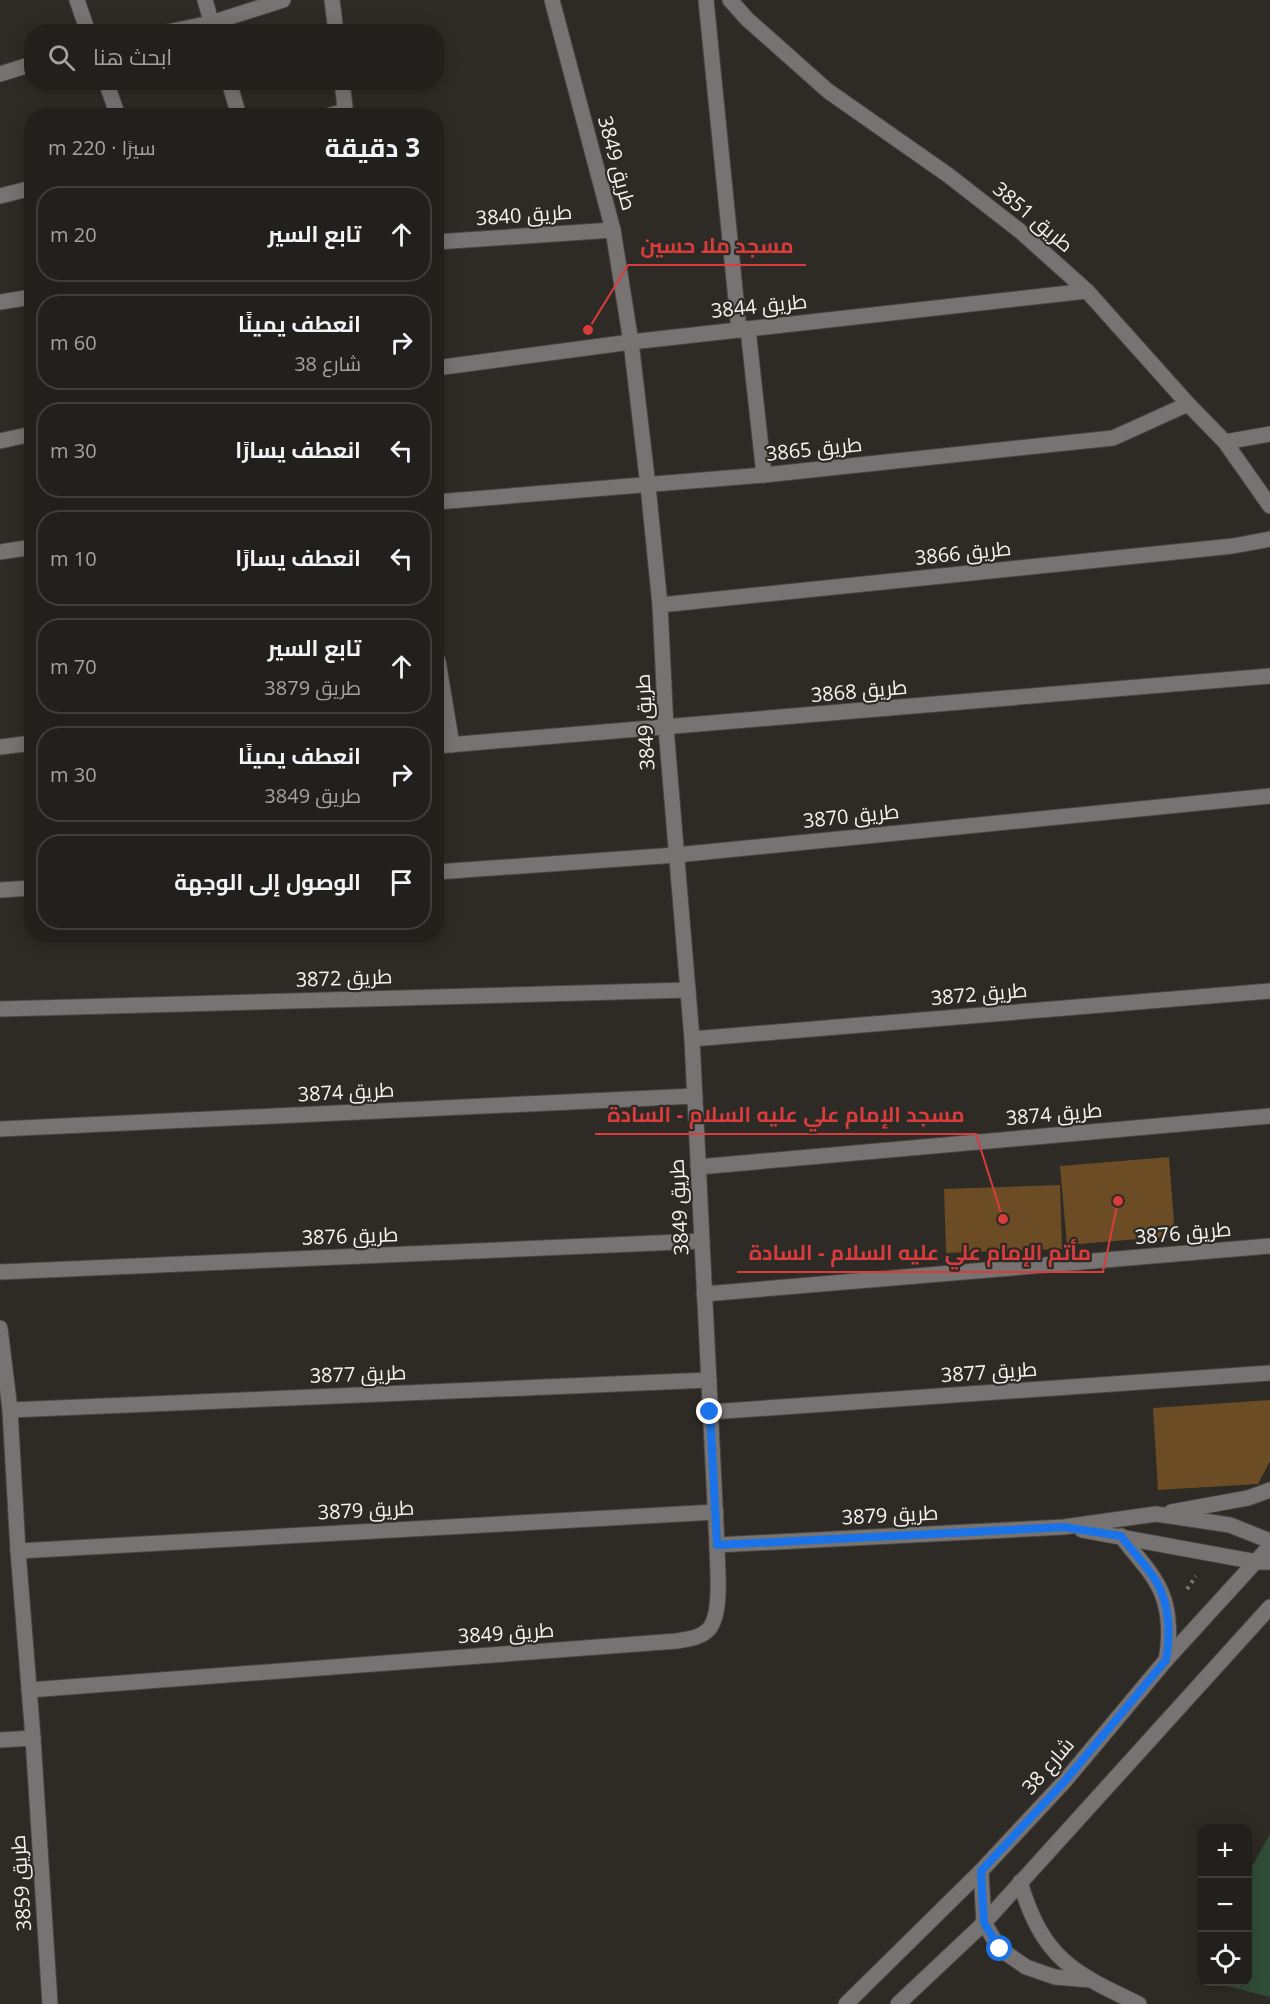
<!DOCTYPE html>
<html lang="ar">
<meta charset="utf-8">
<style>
body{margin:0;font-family:"Open Sans",Cairo,sans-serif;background:#2a2825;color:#f1f3f6;direction:rtl}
.controls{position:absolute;right:18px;bottom:18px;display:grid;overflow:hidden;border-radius:12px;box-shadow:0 3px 15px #0003}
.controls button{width:54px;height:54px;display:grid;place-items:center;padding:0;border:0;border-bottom:2px solid #3f3e3b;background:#22201c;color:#f1f3f6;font:30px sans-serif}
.stop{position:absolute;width:18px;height:18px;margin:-14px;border:4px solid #1a73e8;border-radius:50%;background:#fff}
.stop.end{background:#1a73e8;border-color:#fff;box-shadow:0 2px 6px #0008}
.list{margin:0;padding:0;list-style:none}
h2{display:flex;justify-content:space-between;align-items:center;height:78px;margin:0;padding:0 24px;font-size:26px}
h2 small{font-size:20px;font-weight:400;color:#a2a3a3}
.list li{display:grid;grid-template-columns:39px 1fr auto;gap:18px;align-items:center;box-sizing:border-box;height:96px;margin:0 12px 12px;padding:0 12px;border:2px solid #3f3e3b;border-radius:24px}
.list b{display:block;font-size:22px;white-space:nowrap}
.list p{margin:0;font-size:20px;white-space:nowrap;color:#a2a3a3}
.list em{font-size:20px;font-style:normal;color:#a2a3a3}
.icon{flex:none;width:33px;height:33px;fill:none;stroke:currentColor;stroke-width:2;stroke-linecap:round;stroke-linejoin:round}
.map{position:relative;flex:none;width:1270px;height:2004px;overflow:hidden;direction:ltr}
.search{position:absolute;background:#22201c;box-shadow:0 3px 15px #0003;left:24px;top:24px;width:420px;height:66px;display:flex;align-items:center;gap:15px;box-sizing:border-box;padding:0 21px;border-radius:24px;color:#a2a3a3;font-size:22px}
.panel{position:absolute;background:#22201c;box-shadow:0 3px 15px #0003;left:24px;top:108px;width:420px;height:834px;border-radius:24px;direction:rtl}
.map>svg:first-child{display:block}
</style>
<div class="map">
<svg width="1270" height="2004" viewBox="0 0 1270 2004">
<rect width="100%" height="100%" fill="#2e2a25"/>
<path fill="#304d38" d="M1270,1834V1997L1211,1982H1248V1874Z"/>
<g fill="#6c4c25">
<path d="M1169,1157L1175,1236L1067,1245L1060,1166Z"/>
<path d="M1060,1185L1062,1249L946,1253L944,1189Z"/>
<path d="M1270,1400V1461L1258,1484L1158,1490L1153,1408Z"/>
</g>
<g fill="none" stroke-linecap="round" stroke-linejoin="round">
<g stroke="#4a4641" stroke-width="17">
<g id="minor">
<path d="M77,0L88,32"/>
<path d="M205,0L214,32"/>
<path d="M332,0L336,32"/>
<path d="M706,0L739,330"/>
<path d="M730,0L747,19L828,91L948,175L1020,231L1087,291L1188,404L1225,442L1270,506"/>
<path d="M167,32L211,23L283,0"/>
<path d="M0,74L32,64"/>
<path d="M106,82L118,116"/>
<path d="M229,82L239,116"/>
<path d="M342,82L346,116"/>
<path d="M327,116L345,111"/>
<path d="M0,196L32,188"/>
<path d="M436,242L613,230"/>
<path d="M0,302L32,297"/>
<path d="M748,329L764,475"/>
<path d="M436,368L631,342L1087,291"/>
<path d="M0,441L32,434"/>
<path d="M1225,442L1270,434"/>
<path d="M436,502L764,475L1113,438L1188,404"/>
<path d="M0,552L32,547"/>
<path d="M660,605L1233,546L1270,539"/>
<path d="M438,661L452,745"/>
<path d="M436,746L1270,676"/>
<path d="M0,747L32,743"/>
<path d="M436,872L676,855L1270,796"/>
<path d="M0,890L32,888"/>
<path d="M0,1009L688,990"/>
<path d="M692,1039L1270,991"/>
<path d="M0,1129L695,1096"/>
<path d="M698,1167L1270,1116"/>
<path d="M0,1272L702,1241"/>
<path d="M704,1294L1270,1246"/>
<path d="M0,1328L10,1410L18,1551L33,1738L50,2004"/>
<path d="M10,1410L709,1380"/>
<path d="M710,1412L1270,1373"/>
<path d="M1171,1512L1248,1498L1270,1490"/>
<path d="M1082,1530L1257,1562H1270"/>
<path d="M1121,1536C1134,1554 1154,1573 1162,1594C1170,1613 1170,1640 1166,1660"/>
<path d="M717,1545L1064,1527L1156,1514L1230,1525L1270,1541"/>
<path d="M18,1551L716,1512"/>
<path d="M29,1690L677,1641C688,1639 700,1638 708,1630C723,1615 717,1566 717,1545L692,1039L666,728L660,605L648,486L631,342L613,230L552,0"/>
<path d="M0,1740L33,1738"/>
<path d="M981,1871L984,1923L1000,1949L1026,1967L1055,1977L1091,1980"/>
<path d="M1020,1882C1043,1958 1071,1972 1139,2004"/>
<path d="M846,2004L981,1871L1064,1782L1166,1660L1270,1546"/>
<path d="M898,2004L984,1923L1270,1607"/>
</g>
</g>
<path stroke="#797571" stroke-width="4" stroke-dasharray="3 4.5" stroke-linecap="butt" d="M1187,1589L1196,1576"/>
<use href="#minor" stroke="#767372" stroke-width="15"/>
</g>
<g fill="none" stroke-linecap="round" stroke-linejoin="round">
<path stroke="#1a73e8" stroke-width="8" d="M710,1412L717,1545L1064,1527L1121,1536C1134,1554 1155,1573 1162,1594C1170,1614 1170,1640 1166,1660L1064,1782L981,1871L984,1923L1000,1949"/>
</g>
<g text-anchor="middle" stroke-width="4.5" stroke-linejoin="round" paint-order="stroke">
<g font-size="20" fill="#f6f4f0" stroke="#2e2a25">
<text transform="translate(617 163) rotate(75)" y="7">طريق 3849</text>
<text transform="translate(524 215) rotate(-4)" y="7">طريق 3840</text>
<text transform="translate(1033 217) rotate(40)" y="7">طريق 3851</text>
<text transform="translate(759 306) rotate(-6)" y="7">طريق 3844</text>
<text transform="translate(814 449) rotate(-6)" y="7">طريق 3865</text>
<text transform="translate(963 553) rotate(-6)" y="7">طريق 3866</text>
<text transform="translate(859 691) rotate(-5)" y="7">طريق 3868</text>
<text transform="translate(645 722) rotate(-93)" y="7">طريق 3849</text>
<text transform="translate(851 816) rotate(-6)" y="7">طريق 3870</text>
<text transform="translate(344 978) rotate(-2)" y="7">طريق 3872</text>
<text transform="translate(979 994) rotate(-5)" y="7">طريق 3872</text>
<text transform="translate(346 1092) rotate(-3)" y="7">طريق 3874</text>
<text transform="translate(1054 1114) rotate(-5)" y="7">طريق 3874</text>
<text transform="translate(679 1207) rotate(-93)" y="7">طريق 3849</text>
<text transform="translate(1183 1233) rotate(-5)" y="7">طريق 3876</text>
<text transform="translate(350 1236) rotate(-2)" y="7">طريق 3876</text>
<text transform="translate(989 1372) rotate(-4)" y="7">طريق 3877</text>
<text transform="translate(358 1374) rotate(-2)" y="7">طريق 3877</text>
<text transform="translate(366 1510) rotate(-3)" y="7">طريق 3879</text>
<text transform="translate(890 1515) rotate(-3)" y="7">طريق 3879</text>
<text transform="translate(506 1633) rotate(-4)" y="7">طريق 3849</text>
<text transform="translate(1048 1766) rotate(-49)" y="7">شارع 38</text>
<text transform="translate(21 1883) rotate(-94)" y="7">طريق 3859</text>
</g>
</g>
<path fill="none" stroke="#d93c3c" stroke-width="2" d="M588 330L628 265H806M1003 1219L976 1134H595M1118 1201L1103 1272H737"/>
<g fill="#d93c3c" stroke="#2e2a25" stroke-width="2">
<circle cx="588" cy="330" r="6"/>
<circle cx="1003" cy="1219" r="6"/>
<circle cx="1118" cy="1201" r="6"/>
</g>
<g font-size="21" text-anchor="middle" font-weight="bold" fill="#d93c3c" stroke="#2e2a25" stroke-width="4.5" stroke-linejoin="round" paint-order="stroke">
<text x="717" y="253">مسجد ملا حسين</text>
<text x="786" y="1122">مسجد الإمام علي عليه السلام - السادة</text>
<text x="920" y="1260">مأتم الإمام علي عليه السلام - السادة</text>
</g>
</svg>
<div class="controls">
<button>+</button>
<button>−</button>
<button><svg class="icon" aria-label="locate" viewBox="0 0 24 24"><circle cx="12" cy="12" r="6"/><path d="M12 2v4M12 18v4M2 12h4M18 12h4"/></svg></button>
</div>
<div class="stop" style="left:1000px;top:1949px"></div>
<div class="stop end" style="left:710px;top:1412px"></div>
<div class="search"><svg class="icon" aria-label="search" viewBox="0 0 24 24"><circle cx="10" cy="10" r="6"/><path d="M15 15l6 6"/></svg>ابحث هنا</div>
<section class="panel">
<h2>3 دقيقة<small>سيرًا · 220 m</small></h2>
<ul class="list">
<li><svg class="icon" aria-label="ahead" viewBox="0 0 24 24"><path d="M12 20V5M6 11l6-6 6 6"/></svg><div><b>تابع السير</b></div><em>20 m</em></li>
<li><svg class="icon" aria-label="right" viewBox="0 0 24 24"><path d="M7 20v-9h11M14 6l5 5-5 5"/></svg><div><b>انعطف يمينًا</b><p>شارع 38</p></div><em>60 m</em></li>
<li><svg class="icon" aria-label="left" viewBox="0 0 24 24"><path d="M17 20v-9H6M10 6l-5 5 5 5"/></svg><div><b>انعطف يسارًا</b></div><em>30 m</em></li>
<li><svg class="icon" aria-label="left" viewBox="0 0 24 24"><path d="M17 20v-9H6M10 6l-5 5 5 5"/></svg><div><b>انعطف يسارًا</b></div><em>10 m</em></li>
<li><svg class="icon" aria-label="ahead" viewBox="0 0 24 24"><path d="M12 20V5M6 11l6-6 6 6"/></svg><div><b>تابع السير</b><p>طريق 3879</p></div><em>70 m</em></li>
<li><svg class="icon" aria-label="right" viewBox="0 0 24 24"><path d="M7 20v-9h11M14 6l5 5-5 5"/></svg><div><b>انعطف يمينًا</b><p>طريق 3849</p></div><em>30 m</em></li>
<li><svg class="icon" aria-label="arrive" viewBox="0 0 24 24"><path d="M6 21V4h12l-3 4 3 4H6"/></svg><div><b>الوصول إلى الوجهة</b></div></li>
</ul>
</section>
</div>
